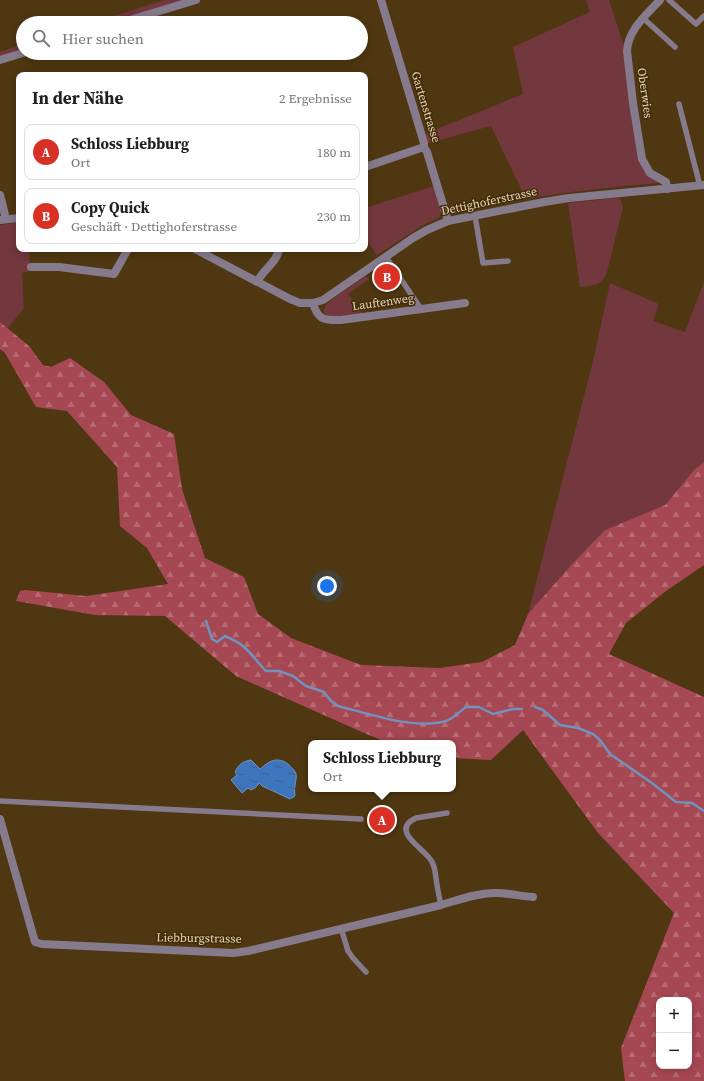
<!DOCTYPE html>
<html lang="de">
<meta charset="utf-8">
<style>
body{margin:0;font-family:"Source Serif 4",serif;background:#f6f6f6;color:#202124}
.controls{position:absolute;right:12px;bottom:12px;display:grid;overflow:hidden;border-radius:8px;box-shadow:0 2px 10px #0003}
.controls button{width:36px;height:36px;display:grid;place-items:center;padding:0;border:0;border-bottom:1px solid #e0e0e0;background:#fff;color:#202124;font:20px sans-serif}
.you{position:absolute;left:327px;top:586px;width:14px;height:14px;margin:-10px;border:3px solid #fff;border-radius:50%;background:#1a73e8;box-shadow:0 0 0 6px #1a73e833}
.badge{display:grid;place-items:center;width:26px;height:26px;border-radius:50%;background:#d93025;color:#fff;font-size:13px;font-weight:700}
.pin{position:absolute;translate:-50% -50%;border:2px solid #fff;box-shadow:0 1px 4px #0006}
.popup{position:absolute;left:308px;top:740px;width:148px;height:52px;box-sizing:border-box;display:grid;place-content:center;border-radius:8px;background:#fff;filter:drop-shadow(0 1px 3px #0005);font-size:13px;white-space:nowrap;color:#757577}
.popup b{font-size:15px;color:#202124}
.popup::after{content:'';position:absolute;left:50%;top:100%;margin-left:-8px;border:8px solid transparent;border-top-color:#fff}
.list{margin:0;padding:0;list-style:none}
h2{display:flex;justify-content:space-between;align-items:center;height:52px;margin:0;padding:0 16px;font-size:17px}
h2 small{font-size:13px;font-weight:400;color:#757577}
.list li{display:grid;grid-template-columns:26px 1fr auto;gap:12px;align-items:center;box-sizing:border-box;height:56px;margin:0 8px 8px;padding:0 8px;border:1px solid #e0e0e0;border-radius:8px}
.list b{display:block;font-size:15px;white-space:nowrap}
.list p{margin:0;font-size:13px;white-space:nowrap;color:#757577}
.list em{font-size:13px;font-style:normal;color:#757577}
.icon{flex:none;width:22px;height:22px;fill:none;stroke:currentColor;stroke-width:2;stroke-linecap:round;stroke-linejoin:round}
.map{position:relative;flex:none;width:704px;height:1081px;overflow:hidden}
.search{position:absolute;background:#fff;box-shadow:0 2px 10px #0003;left:16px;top:16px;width:352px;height:44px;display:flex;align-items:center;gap:10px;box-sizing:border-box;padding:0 14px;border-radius:22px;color:#757577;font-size:15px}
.panel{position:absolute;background:#fff;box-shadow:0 2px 10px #0003;left:16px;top:72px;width:352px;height:180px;border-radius:8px}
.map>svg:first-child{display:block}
</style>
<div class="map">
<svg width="704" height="1081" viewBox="0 0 704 1081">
<defs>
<pattern id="forest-firs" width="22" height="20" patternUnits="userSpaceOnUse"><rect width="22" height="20" fill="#a64854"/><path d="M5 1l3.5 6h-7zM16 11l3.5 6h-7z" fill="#b66a72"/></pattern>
<pattern id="water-ripples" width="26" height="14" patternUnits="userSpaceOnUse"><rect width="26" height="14" fill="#3d76bc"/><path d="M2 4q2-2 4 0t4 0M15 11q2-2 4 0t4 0" fill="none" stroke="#406088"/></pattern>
</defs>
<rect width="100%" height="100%" fill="#4f3711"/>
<g fill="#73373e">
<path d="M165,0H189L113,23H91Z"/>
<path d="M586,0H609L624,46L642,167L646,173L658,181V183C614,187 570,191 526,199L491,126L428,143L425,134L523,94L513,47L590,12Z"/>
<path d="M23,44V50L0,57V52Z"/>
<path d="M434,186C436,195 444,209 439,218L423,225L377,255L365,238V208Z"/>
<path d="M617,198L620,199L623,207L607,272C601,287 593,285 580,287L568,203Z"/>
<path d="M19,222V249H29L30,271L22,273L24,308L8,328L0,322V225Z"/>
<path d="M366,276L369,279L348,294L363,315C354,316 312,324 327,303Z"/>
<path d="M704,282V462L694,470L665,505L605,530L573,563L528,614L594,357L610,283L659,304L653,321L685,332Z"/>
</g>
<path fill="url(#forest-firs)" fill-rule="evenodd" d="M0,322L29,346L43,365L51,367L70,358L104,382L131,415L174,434L182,489L205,558L244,577L258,614L291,638L361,665L439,668L482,662L515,645L528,614L573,563L605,530L665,505L694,470L704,462V565L666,591L626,623L609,654L704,697V1081H625L621,1048L674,913L598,833L523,730L491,760L453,758V743H388L355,729L236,676L165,616L95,615L16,601L20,591L25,590L86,596L168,584L147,548L120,526L117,467L67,411L36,407L5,353L0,349ZM659,1000H689V1066H659Z"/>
<path fill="url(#water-ripples)" stroke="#6f92be" d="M251,760L260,769C269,761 277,756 288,764C291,767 295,770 296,774C297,778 295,782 295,786C294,789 295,793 295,796L290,799L273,791L262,786L259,783C257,787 255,788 251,790L248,788L242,793L231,780L237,775L235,772C238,765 243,761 251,760Z"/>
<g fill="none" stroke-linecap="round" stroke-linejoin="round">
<g stroke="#6f92be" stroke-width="2.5">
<path d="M206,621L212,639L217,642L225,636C232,639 239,642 244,647C252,654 258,663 266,671H279L293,676L306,686L324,692L331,701L338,706C371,714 413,730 446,721C453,719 460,711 466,707H479L493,714L513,709H522"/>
<path d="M535,707L543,710L560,725L578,728L593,734L600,740L610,754L652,783L676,802L692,803L704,811"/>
</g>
<g stroke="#867b8c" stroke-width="5.5">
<path d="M669,0L696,24L704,16"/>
<path d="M643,18L675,47"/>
<path d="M679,104L700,186"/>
<path d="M475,216L483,263L508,261"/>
<path d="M386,257L421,309"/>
<path d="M0,801L361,819"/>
<path d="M441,905C439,896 437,887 436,878C435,872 435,867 432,862C427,850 388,831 416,818L447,813"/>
<path d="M341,928L348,951L353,958L366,972"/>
</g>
<g stroke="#867b8c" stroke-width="8">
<path d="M381,0L424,143V147L427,152L448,221"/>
<path d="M660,0C646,15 628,30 627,51L633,103L642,159L650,173L666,182L667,189"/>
<path d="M120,23L196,0"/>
<path d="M0,60L23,53"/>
<path d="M365,167L424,147"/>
<path d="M0,195L6,219"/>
<path d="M31,267H59L114,274L128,249"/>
<path d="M257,282C263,270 278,261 279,249"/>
<path d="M313,303C318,321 325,320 341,320L465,303"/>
<path d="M0,819L35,942L42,944L233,953L248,951L441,905C458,900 477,893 495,893C508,893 520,896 533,897"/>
</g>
<g stroke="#867b8c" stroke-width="8">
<path d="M0,220L19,218"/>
<path d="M195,249L290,299L300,303H313L323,300L413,238L427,230L448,221L544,202L569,198L704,185"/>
</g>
</g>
<g text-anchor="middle" stroke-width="3" stroke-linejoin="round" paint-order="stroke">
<g font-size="12" fill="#e3d4c1" stroke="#442c05">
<text transform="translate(645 93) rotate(82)" y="4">Oberwies</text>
<text transform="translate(426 107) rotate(73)" y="4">Gartenstrasse</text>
<text transform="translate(489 201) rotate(-12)" y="4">Dettighoferstrasse</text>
<text transform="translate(383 302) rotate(-8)" y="4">Lauftenweg</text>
<text transform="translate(199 938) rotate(1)" y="4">Liebburgstrasse</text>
</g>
</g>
</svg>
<div class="controls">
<button>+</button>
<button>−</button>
</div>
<div class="you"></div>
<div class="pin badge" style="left:382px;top:820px">A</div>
<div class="popup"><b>Schloss Liebburg</b>Ort</div>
<div class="pin badge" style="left:387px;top:277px">B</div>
<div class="search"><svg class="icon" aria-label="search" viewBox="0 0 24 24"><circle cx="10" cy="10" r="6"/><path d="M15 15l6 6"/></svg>Hier suchen</div>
<section class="panel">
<h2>In der Nähe<small>2 Ergebnisse</small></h2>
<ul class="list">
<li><span class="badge">A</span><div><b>Schloss Liebburg</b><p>Ort</p></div><em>180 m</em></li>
<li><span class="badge">B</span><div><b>Copy Quick</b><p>Geschäft · Dettighoferstrasse</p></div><em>230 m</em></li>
</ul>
</section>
</div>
